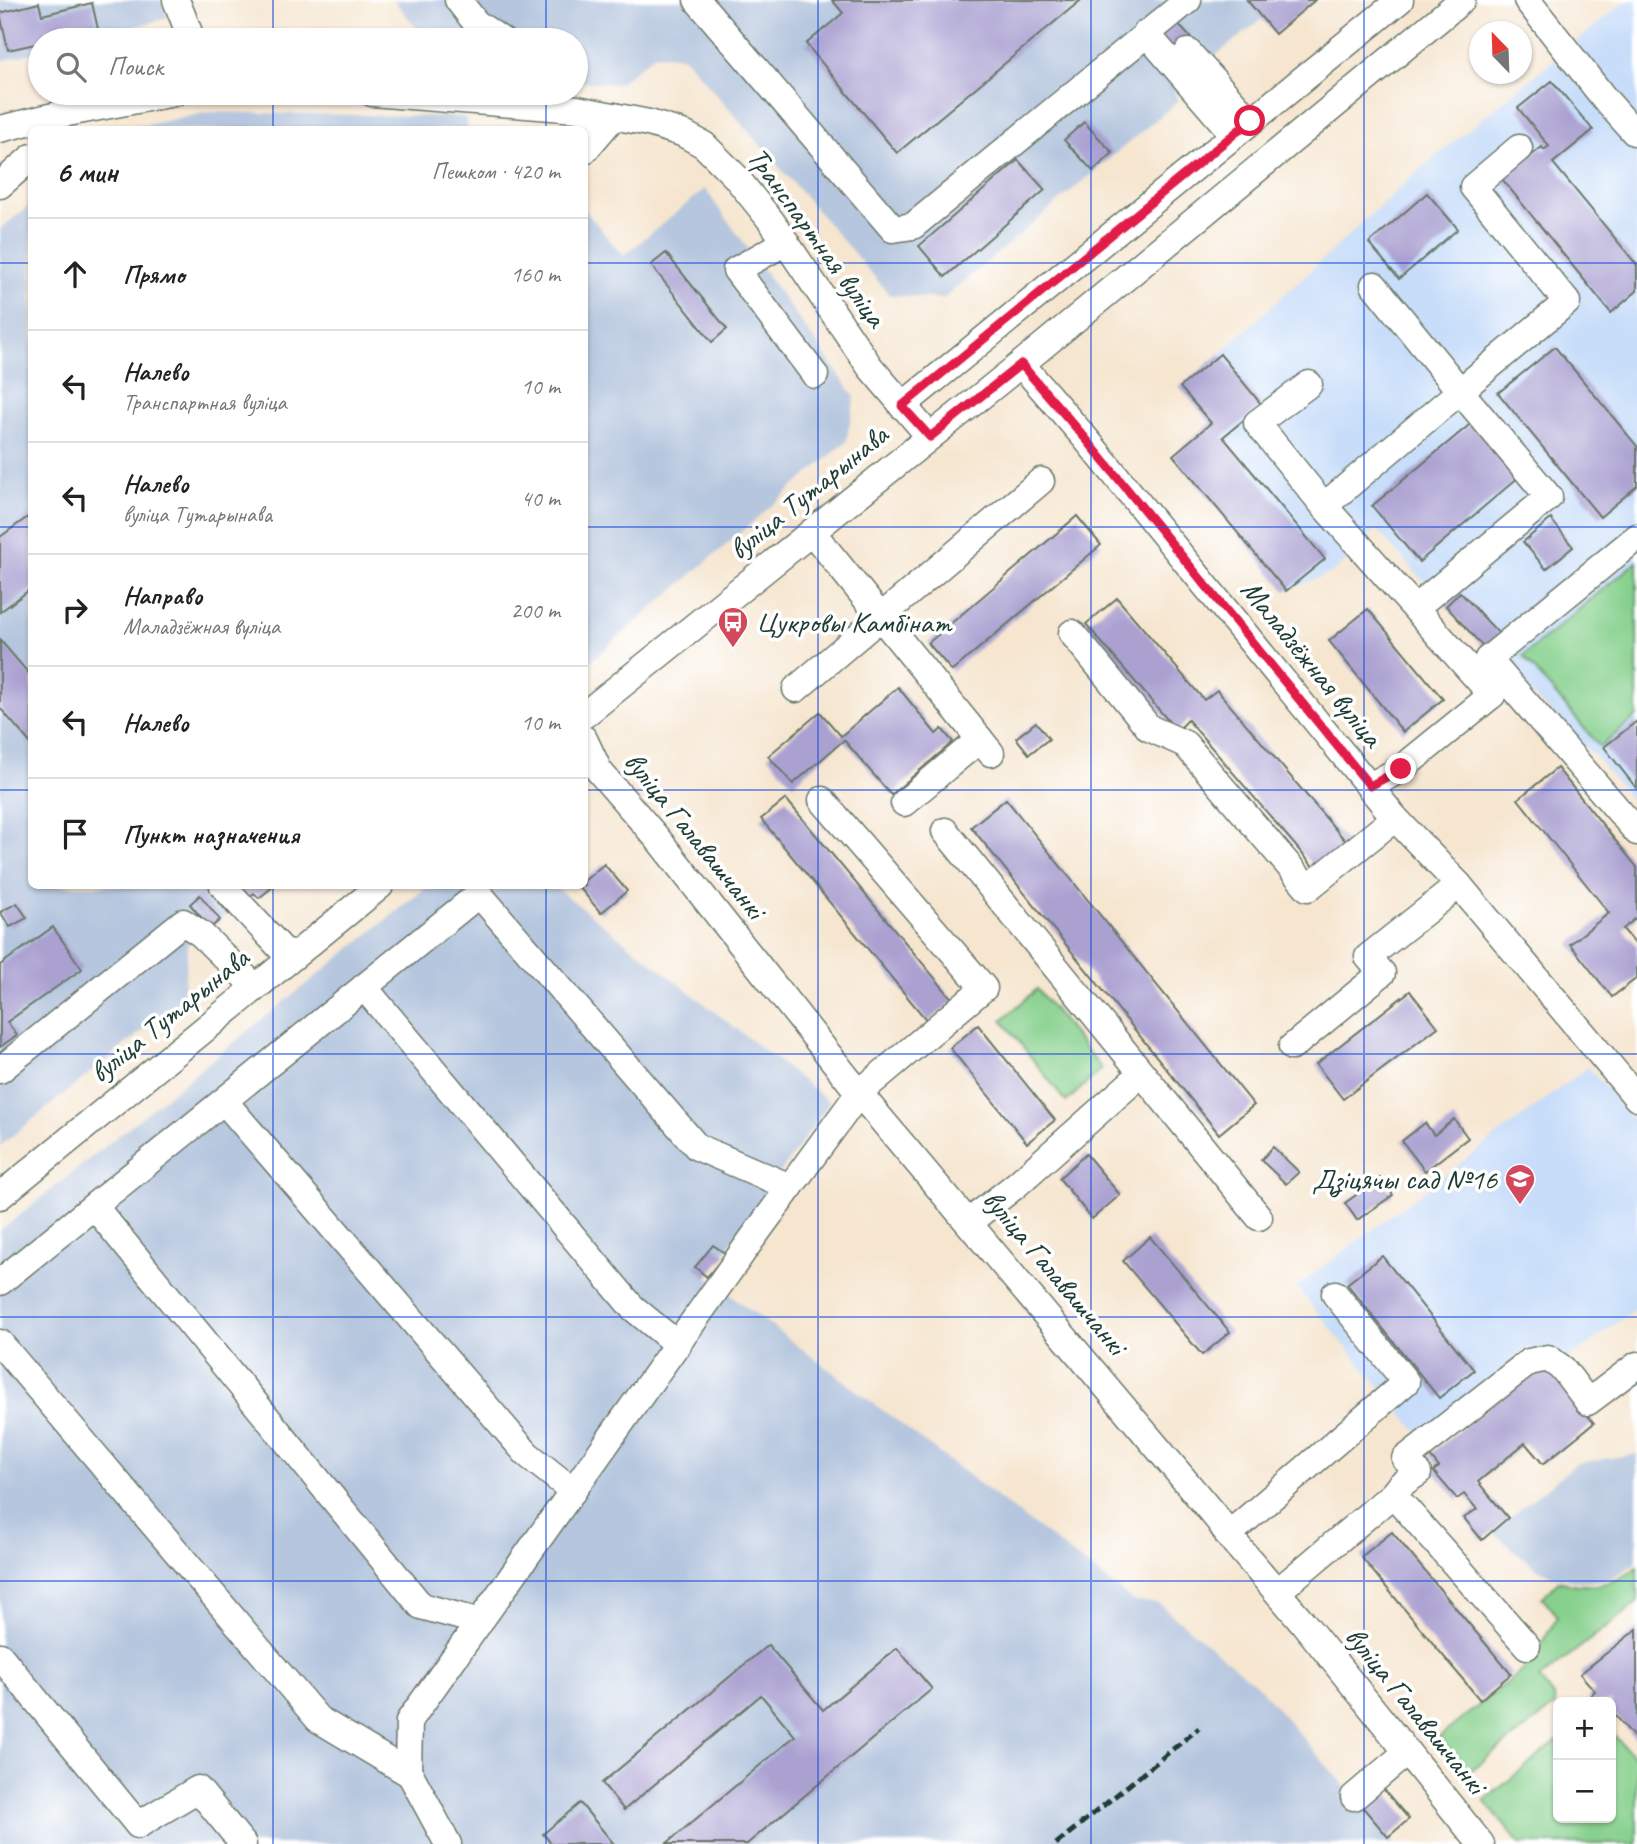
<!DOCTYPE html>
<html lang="ru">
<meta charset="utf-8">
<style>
body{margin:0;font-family:Caveat,sans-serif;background:#f2f2f2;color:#222}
.controls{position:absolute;right:21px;bottom:21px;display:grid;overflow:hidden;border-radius:10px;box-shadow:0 2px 5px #0004}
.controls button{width:63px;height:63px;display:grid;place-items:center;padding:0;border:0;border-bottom:2px solid #e0e0e0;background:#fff;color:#222;font:35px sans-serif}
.compass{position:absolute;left:1469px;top:21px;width:63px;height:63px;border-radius:50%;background:#fff;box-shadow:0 2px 5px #0004;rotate:337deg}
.stop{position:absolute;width:21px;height:21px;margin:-16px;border:5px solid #e11d48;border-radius:50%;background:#fff}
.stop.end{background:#e11d48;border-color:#fff;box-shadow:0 2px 7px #0008}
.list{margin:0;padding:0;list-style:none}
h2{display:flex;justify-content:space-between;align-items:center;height:91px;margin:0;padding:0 28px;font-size:30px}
h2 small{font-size:23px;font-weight:400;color:#767676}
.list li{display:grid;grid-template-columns:46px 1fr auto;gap:21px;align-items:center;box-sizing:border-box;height:112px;padding:0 28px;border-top:2px solid #e0e0e0}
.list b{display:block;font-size:26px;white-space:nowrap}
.list p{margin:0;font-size:23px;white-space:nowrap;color:#767676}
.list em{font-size:23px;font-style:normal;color:#767676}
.icon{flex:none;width:38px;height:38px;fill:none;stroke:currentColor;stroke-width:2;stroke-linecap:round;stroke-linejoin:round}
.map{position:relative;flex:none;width:1637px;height:1844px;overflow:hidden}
.search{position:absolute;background:#fff;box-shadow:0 2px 5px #0004;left:28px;top:28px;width:560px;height:77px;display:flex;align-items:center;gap:18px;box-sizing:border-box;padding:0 24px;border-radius:38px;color:#767676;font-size:26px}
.panel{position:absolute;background:#fff;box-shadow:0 2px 5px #0004;left:28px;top:126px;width:560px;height:763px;border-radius:10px}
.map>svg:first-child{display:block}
</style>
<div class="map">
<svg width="1637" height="1844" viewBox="0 0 1637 1844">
<rect width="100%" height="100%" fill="#fff"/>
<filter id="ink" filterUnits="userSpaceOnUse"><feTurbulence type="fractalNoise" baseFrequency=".0143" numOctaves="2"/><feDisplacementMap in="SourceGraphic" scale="14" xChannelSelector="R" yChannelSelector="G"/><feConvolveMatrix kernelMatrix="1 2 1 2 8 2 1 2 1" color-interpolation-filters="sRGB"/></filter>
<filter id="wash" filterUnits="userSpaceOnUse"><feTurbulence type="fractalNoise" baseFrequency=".00686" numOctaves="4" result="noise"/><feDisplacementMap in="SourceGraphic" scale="28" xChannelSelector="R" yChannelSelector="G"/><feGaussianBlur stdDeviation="1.57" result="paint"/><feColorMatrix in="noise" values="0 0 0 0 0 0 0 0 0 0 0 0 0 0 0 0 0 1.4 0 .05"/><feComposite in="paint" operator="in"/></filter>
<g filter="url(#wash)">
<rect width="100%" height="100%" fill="#f6e6d0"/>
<g fill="#c7ddf9">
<path d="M1627,0H1637V807L1596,757L1486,650L1376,529L1336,571L1286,591L1173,455L1210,423L1180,387L1220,354L1418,171Z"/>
<path d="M1588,1067L1637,1125V1308L1567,1360L1554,1345L1538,1356L1530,1347L1421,1436L1296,1287Z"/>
</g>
<g fill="#b5c6de">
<path d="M0,0H161L168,18L82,40H40V51L0,61Z"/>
<path d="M394,0H1315L1275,34L1262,19L1211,59L1174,90L1178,101L943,299L890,295L684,57L655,54L618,84L576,81V40H426Z"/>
<path d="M210,112L465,117L468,129H125Z"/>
<path d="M705,189L855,397L846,442L585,666L584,209L623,256Z"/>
<path d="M31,204L32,886H274L259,898L254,894L188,943L183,998L0,1146V229Z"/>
<path d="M428,886H554L830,1102L707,1277L1135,1602L1158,1603L1257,1685L1360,1804L1381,1786L1409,1819L1389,1837L1394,1844H0V1231Z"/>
<path d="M1637,1454V1562L1611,1579L1585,1582L1552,1576L1536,1568L1492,1532L1577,1463Z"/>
</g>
<g fill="#86d08d" stroke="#528660" stroke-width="2">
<path d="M1637,561V716L1600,747L1523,656Z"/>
<path d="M1037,989L1102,1069L1066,1102L1002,1020Z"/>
<path d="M1637,1567V1603L1539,1679L1554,1697L1555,1706L1469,1772L1438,1738L1528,1666L1558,1616L1542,1598L1558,1581C1588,1589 1613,1587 1637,1567Z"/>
<path d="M1611,1732L1637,1760V1844H1520L1484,1801L1558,1740V1818H1611Z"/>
</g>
<g id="blocks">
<g fill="#aaa1d1">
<path d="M832,0H1081L897,153L806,44L843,13Z"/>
<path d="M1247,0H1315L1275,34Z"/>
<path d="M39,3L42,15L92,3L98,29L50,40H40V43L8,50L0,13Z"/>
<path d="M1176,22L1227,76L1211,91L1160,37Z"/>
<path d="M1552,81L1593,130L1553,163L1637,265V291L1611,313L1502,179L1542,147L1544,150L1549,146L1518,108Z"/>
<path d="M1084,122L1113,153L1093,171L1064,140Z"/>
<path d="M1018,160L1045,190L945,277L919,246Z"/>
<path d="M1427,193L1458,229L1399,279L1369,243Z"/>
<path d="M666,253L727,329L712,342L651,265Z"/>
<path d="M1555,347L1637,446V486L1600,517L1498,393Z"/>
<path d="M1220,354L1262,405L1223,437L1325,559L1286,591L1173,455L1211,423L1180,387Z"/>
<path d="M1474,421L1520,476L1419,562L1372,506Z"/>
<path d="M32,514V588L0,612V537Z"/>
<path d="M1077,516L1101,545L952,671L928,643Z"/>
<path d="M1551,519L1573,547L1546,569L1523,542Z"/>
<path d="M1460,592L1501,636L1486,650L1446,606Z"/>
<path d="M1117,598L1204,700L1217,690L1348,844L1317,871L1188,720L1177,731L1086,624Z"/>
<path d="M1368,609L1443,699L1403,732L1329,641Z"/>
<path d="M0,640L32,677V745L0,708Z"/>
<path d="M898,687L936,734L942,729L953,742L891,795L844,740L793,784L768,756L820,712L841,736Z"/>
<path d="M1637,721V789L1604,747Z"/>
<path d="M1036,722L1049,739L1029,754L1016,738Z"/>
<path d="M1557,768L1637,867V917L1623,929L1637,946V978L1612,997L1570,944L1609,913L1518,799Z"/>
<path d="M786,799L954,1001L928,1022L761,819Z"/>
<path d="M1006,799L1254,1105L1219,1134L971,827Z"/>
<path d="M604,864L627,891L601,913L578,886H584V881Z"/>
<path d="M221,886H274L259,898L254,893L229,914L212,893Z"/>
<path d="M200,895L220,920L210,928L190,904Z"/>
<path d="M17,903L27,918L10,927L0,912Z"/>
<path d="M53,927L82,969L7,1022L17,1035L0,1047V965Z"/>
<path d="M1410,991L1438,1027L1343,1099L1316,1064Z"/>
<path d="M978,1025L1055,1120L1027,1143L950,1048Z"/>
<path d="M1454,1119L1468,1138L1425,1171L1402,1141L1425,1123L1434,1135Z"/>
<path d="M1273,1147L1299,1172L1286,1184L1261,1160Z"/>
<path d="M1086,1154L1120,1195L1092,1219L1059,1178Z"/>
<path d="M1380,1178L1393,1195L1357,1220L1345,1203Z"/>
<path d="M1150,1237L1230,1332L1202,1355L1123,1261Z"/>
<path d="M713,1245L726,1254L707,1277L695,1267Z"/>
<path d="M1382,1256L1474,1370L1439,1398L1347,1284Z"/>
<path d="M1543,1363L1594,1423L1543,1464L1525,1443L1478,1482L1508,1518L1482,1540L1464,1518L1477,1509L1464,1494L1457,1499L1433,1471L1439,1467L1429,1455Z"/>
<path d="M1392,1532L1511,1674L1480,1700L1361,1557Z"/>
<path d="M1637,1629V1741L1611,1710V1702H1592L1588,1698L1595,1691L1580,1674Z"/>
<path d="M768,1645L823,1710L897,1648L932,1689L747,1844H666L795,1736L761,1695L624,1810L602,1783Z"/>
<path d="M1381,1786L1409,1819L1388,1837L1360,1804Z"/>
<path d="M580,1803L614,1844H552L543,1834Z"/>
</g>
</g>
</g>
<g filter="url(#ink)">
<use href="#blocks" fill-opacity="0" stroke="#6a786b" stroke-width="2"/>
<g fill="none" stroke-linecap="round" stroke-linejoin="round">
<g stroke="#6a786b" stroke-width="29">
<g id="minor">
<path d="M176,0L192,40"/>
<path d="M458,0L476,23L501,40"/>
<path d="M697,0L893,229L913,226L1188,0"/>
<path d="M1527,0L1604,98L1634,132"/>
<path d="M1146,33L1234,135"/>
<path d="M1188,52L1250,121"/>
<path d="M372,93L577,109L649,123L682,133L704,145L735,176L772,222L870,367L930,437"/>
<path d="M0,129L57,115L174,93"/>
<path d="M584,151L614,116"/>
<path d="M0,185L32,157"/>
<path d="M786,242L736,270L815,375"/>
<path d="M1021,364L1086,439L1395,818L1459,885L1637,1098"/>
<path d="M1309,384L1257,423L1324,506L1492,695"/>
<path d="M902,406L1400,0"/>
<path d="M1324,506L1460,391L1374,285"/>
<path d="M812,532L991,753"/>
<path d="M1415,608L1549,497L1460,391L1567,302L1473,187L1519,148"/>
<path d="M1072,633L1149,728L1185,744L1308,888L1395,818"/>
<path d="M1488,659L1637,832"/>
<path d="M1488,659L1637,537"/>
<path d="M796,689L1041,481"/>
<path d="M584,715L1021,364L1462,0"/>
<path d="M584,739L599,771L657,838L859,1093L1219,1521L1228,1535L1301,1620L1481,1844"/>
<path d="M1370,786L1401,769L1492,695L1490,678"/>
<path d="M904,803L980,739"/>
<path d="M945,831L1259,1217"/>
<path d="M223,886L290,958"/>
<path d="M364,987L632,1307L678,1345"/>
<path d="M1292,1047L1382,973L1368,957L1459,885"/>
<path d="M0,1070L183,922L201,934L255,987"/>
<path d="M224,1101L527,1454L573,1491"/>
<path d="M0,1196L380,886"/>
<path d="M94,1206L421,1606L480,1622"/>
<path d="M969,1222L1016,1185L1141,1074"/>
<path d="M0,1282L479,894L697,1147L790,1187"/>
<path d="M0,1343L318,1719L410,1774"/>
<path d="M1393,1494L1527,1646"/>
<path d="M1228,1535L1406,1382L1335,1294"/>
<path d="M1277,1592L1393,1494L1400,1485L1418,1473L1405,1459L1529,1362L1548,1358L1563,1369L1588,1402L1637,1365"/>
<path d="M0,1656L138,1825L198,1789L243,1844"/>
<path d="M1354,1797L1407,1752"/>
<path d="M448,1844L408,1770L409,1721L752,1239L859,1093L984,988L822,800"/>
</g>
</g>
<use href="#minor" stroke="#fff" stroke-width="26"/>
<path stroke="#1f3d34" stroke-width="5" stroke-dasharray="10 5" stroke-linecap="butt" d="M1056,1844L1199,1728"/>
</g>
</g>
<g fill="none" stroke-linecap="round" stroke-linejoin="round" filter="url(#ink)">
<path stroke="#e11d48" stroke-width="9" d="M1250,121L902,406L930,437L1021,364L1086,439L1370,786L1401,769"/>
</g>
<path fill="none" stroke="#1d4ed8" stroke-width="2" stroke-opacity="0.55" d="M273,0V40M546,0V40M818,0V1844M1091,0V1844M1364,0V1844M273,93V130M546,93V130M0,263H32M584,263H1637M0,527H32M584,527H1637M0,790H32M584,790H1637M273,886V1844M546,886V1844M0,1054H1637M0,1317H1637M0,1581H1637"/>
<defs>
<g id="bus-pin" transform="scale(1.575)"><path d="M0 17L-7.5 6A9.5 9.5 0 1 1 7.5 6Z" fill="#d1495b" stroke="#fff"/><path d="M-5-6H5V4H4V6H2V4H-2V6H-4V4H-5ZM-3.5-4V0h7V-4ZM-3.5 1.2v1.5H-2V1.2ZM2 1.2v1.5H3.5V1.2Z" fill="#fff"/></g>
<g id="school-pin" transform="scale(1.575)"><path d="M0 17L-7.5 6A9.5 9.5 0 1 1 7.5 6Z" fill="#d1495b" stroke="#fff"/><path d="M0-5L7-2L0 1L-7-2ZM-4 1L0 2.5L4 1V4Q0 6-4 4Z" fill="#fff"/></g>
</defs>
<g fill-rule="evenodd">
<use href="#bus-pin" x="733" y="622"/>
<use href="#school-pin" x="1520" y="1179"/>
</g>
<g text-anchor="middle" stroke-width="7" stroke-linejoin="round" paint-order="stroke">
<g font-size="30" fill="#1f3d34" stroke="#fff">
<text transform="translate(817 237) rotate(54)" y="10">Транспартная вуліца</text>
<text transform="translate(808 492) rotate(-39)" y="10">вуліца Тутарынава</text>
<text transform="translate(1312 663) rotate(51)" y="10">Маладзёжная вуліца</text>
<text transform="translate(695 835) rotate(51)" y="10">вуліца Галавашчанкі</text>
<text transform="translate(169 1015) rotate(-39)" y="10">вуліца Тутарынава</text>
<text transform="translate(1055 1272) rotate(50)" y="10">вуліца Галавашчанкі</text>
<text transform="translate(1416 1710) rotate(51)" y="10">вуліца Галавашчанкі</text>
</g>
<g font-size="30" fill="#1f3d34" stroke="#fff" text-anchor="start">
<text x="756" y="632">Цукровы Камбінат</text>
<text x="1497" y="1189" text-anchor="end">Дзіцячы сад №16</text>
</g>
</g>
</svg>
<div class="controls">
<button>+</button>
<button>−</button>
</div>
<svg class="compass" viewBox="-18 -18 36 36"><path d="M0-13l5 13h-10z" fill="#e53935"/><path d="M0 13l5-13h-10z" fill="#767676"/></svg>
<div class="stop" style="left:1250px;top:121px"></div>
<div class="stop end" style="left:1401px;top:769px"></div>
<div class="search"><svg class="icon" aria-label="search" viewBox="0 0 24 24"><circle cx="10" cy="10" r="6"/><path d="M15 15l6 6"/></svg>Поиск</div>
<section class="panel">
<h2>6 мин<small>Пешком · 420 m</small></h2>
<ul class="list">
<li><svg class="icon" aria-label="ahead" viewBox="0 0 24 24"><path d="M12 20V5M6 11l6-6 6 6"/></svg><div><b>Прямо</b></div><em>160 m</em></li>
<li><svg class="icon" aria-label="left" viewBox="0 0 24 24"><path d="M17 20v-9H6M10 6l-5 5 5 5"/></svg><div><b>Налево</b><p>Транспартная вуліца</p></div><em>10 m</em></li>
<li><svg class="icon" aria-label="left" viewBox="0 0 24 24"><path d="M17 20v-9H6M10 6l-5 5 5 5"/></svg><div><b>Налево</b><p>вуліца Тутарынава</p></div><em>40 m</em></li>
<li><svg class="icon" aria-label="right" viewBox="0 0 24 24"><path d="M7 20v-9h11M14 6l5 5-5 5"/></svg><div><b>Направо</b><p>Маладзёжная вуліца</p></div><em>200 m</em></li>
<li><svg class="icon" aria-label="left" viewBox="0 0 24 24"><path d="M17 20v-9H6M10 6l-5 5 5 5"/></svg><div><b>Налево</b></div><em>10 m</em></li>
<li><svg class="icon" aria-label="arrive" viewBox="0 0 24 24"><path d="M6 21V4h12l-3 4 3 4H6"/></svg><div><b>Пункт назначения</b></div></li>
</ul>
</section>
</div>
